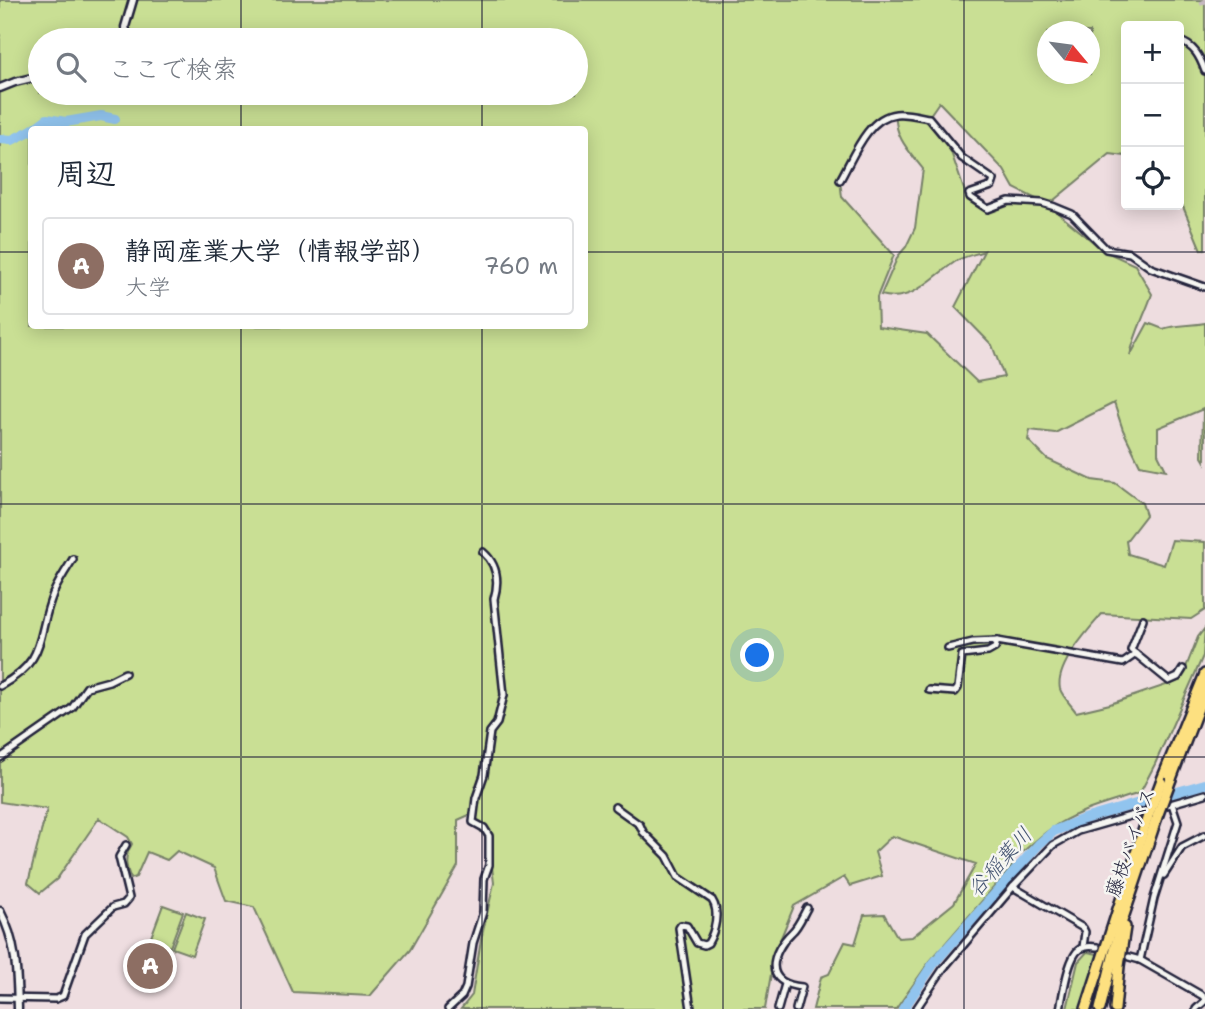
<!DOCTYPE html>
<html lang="ja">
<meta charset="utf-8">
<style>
body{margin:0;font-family:"Shantell Sans","Klee One",sans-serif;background:#f2f2f3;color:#1f2937}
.controls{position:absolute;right:21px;top:21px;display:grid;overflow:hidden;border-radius:7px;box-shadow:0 4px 18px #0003}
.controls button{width:63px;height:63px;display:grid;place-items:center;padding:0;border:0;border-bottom:2px solid #e0e1e3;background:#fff;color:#1f2937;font:35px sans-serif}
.compass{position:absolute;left:1037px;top:21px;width:63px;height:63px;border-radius:50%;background:#fff;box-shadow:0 4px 18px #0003;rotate:119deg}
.you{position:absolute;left:758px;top:656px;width:24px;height:24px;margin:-18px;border:5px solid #fff;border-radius:50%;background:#1a73e8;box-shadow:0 0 0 10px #1a73e833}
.badge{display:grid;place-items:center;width:46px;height:46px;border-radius:50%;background:#22223b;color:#fff;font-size:23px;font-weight:700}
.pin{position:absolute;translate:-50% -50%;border:4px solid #fff;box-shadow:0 2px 7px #0006}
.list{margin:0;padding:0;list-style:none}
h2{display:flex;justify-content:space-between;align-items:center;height:91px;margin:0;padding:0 28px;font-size:30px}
h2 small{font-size:23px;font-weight:400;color:#747a83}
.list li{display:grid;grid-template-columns:46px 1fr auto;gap:21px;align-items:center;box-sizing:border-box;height:98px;margin:0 14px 14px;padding:0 14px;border:2px solid #e0e1e3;border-radius:7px}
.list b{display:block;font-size:26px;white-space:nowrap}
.list p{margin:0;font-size:23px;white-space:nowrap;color:#747a83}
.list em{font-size:23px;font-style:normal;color:#747a83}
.icon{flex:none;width:38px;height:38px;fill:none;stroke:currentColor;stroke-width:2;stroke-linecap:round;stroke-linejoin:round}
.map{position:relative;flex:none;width:1205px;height:1009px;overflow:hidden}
.search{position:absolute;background:#fff;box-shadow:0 4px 18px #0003;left:28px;top:28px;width:560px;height:77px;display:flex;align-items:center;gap:18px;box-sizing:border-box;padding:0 24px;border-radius:38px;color:#747a83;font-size:26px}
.panel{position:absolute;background:#fff;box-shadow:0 4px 18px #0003;left:28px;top:126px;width:560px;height:203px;border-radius:7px}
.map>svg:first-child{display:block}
</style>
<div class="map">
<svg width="1205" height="1009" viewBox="0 0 1205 1009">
<rect width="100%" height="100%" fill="#eedde0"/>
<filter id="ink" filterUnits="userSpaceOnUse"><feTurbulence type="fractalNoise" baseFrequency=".0143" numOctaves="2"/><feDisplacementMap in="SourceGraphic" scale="14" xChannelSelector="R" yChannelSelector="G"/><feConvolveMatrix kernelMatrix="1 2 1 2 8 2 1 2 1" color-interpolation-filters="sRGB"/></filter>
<g filter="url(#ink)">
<g fill="#c9df94" stroke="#768068" stroke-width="2" fill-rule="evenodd">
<path d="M0,0H1205V249L1201,250L1179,197V26H1126V156L1110,154L1048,205L1104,251L1135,265L1152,294C1145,315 1134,334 1130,356L1148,323L1163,329C1177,324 1191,326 1205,323V462L1202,457L1203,409L1158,428V454L1166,470L1140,465L1123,430L1114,403L1055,433L1030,430L1028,440L1047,459L1092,480L1115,483L1142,503L1146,515L1126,541L1128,554L1164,565L1172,540L1205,542V610L1191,619L1102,614C1088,630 1055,666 1060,689C1062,696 1072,706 1076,712L1110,704L1181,680L1198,637L1205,628L1203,656L1155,764L1140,793C1109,803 1075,811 1049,830C1032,842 1025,853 1006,863L1014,864L929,962L896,1009H813L821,977L829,974L845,942L855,944L864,915L884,914L898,938L912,937L954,903L976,864L892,836L875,852L882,876L850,886L844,877L794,906L771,962V974L765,1009H461L472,995L481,940L494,883L489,843L469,815L458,820V866L410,950L370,996L293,992L254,907L226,901L214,868L177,851L167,860L147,852L136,877L131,879C125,865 124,857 132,844L128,837L99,818L57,879L40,893L28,883L47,809L0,802ZM1048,32H1090V74H1048ZM40,40H576V93H40ZM939,102L1004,170L1014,188L1046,204L1005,200L990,211L967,198L951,152L928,118ZM896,111L920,116L896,114C894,137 910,152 923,169L915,228L906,247L898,256L881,295C914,304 933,275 958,260C966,256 976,254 984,251L955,307L992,345L1004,377L977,382L927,334L878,327L877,297L894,255L842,197L840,180C853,158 871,117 896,111ZM32,130H584V326H32Z"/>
<path d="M163,905L183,912L170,947L150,940Z"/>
<path d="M186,912L205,919L192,955L172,948Z"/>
<path d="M1087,952L1098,954L1082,1009H1067L1078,962Z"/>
</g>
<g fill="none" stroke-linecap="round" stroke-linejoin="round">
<g stroke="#91c4ee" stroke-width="10">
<path d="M32,130L47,119L66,122L101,116L115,119"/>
<path d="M0,139L12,140L32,130"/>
<path d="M903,1009L934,963L1039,844L1054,831L1084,819L1205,784"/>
</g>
<path stroke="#c5b8bf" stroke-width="9" stroke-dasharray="9 4.5" stroke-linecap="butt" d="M1203,0L1205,4"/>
<g stroke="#22223b" stroke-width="10">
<g id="minor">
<path d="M1179,41C1194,45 1200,57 1205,71"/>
<path d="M840,180C853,158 867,117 896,114C906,113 918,116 929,118L962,158L994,180L992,186L969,194L970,197L988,209L1009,201L1042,203L1055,207L1072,214L1106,249L1130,253L1151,268L1205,287"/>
<path d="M1143,619L1131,650L1169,681L1178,677L1183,669"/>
<path d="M948,648L973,642L997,641L1123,663L1136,654"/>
<path d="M0,686C48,660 36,637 53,594C58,582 66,570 73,559"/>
<path d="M929,690L955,692L958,688L962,655L988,652L995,648L997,641"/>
<path d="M0,758L72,708L87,687L109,681L125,673"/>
<path d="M615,807L640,825L643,832L667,856L678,877L712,900C720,912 715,931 708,943L704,945L697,943L687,926L681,925L679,928L691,1009"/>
<path d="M1160,807L1205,794"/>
<path d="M1164,875L1182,847L1205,835"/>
<path d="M1013,887L1083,928L1085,932L1083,947"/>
<path d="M1129,957L1140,960L1203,996L1205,1000"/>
<path d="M1140,960L1154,898L1178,822L1172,804"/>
<path d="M0,998L56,999L63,996L85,934L113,907L124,904L129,898L119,857L126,845"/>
<path d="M448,1009L462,996L466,987L473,943L483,912L484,879L489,865V836L484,828L473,822L476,798L484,775L490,732L497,723L504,695L494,599C499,582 498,565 483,552"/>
<path d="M778,1009L785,984"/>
<path d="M796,1009L802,987C762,984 771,952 792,932C798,927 803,915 807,908"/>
<path d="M916,1009L943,969L1013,887L1053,845L1078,831L1151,810"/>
<path d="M1060,1009C1063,995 1068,956 1080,949C1085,946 1091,946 1097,947"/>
<path d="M1196,1009L1205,1001"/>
</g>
</g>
<g stroke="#22223b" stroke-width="11">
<g id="tertiary">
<path d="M129,40L125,27L133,0"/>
<path d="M0,88L15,82L40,76"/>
<path d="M0,911C17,943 17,974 18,1009"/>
</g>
</g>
<g stroke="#22223b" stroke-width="14">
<g id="motorway">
<path d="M1171,779L1205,690"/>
<path d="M1161,782L1205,674"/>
<path d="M1086,1009L1148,816"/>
<path d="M1100,1009L1122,921L1157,817"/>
<path d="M1115,1009L1119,966L1125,927"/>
</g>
</g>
<use href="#minor" stroke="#f6f6f2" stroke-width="5"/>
<use href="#tertiary" stroke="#f6f6f2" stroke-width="6"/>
<use href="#motorway" stroke="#fde080" stroke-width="9"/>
<g stroke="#22223b" stroke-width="14" stroke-linecap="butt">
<g id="motorway-bridge">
<path d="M1148,816L1161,782"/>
<path d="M1157,817L1171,779"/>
</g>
</g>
<use href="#motorway-bridge" stroke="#fde080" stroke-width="9"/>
</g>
</g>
<path fill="none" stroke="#22223b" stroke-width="2" stroke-opacity="0.55" d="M241,0V40M482,0V40M723,0V1009M964,0V1009M241,93V130M482,93V130M0,252H32M584,252H1205M241,326V1009M482,326V1009M0,504H1205M0,757H1205"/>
<g text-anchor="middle" stroke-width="5" stroke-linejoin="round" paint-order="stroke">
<g font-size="19" fill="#22223b" stroke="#f6f6f2">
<text transform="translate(1130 842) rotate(-71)" y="7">藤枝バイパス</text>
</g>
<g font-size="21" font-style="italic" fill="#435371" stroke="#f6f6f2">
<text transform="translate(1000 862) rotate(-48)" y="7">谷稲葉川</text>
</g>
</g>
</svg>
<div class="controls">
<button>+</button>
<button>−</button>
<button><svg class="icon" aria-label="locate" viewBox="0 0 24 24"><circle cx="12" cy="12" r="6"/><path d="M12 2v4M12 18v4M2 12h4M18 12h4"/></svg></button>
</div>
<svg class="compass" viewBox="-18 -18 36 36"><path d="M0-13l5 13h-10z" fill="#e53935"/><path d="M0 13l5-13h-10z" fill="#747a83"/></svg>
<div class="you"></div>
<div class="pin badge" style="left:150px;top:966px;background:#8d6e63">A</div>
<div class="search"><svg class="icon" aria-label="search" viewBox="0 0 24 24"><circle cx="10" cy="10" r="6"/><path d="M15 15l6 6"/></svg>ここで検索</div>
<section class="panel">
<h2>周辺<small></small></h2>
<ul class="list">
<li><span class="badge" style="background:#8d6e63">A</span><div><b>静岡産業大学（情報学部）</b><p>大学</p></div><em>760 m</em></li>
</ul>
</section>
</div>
